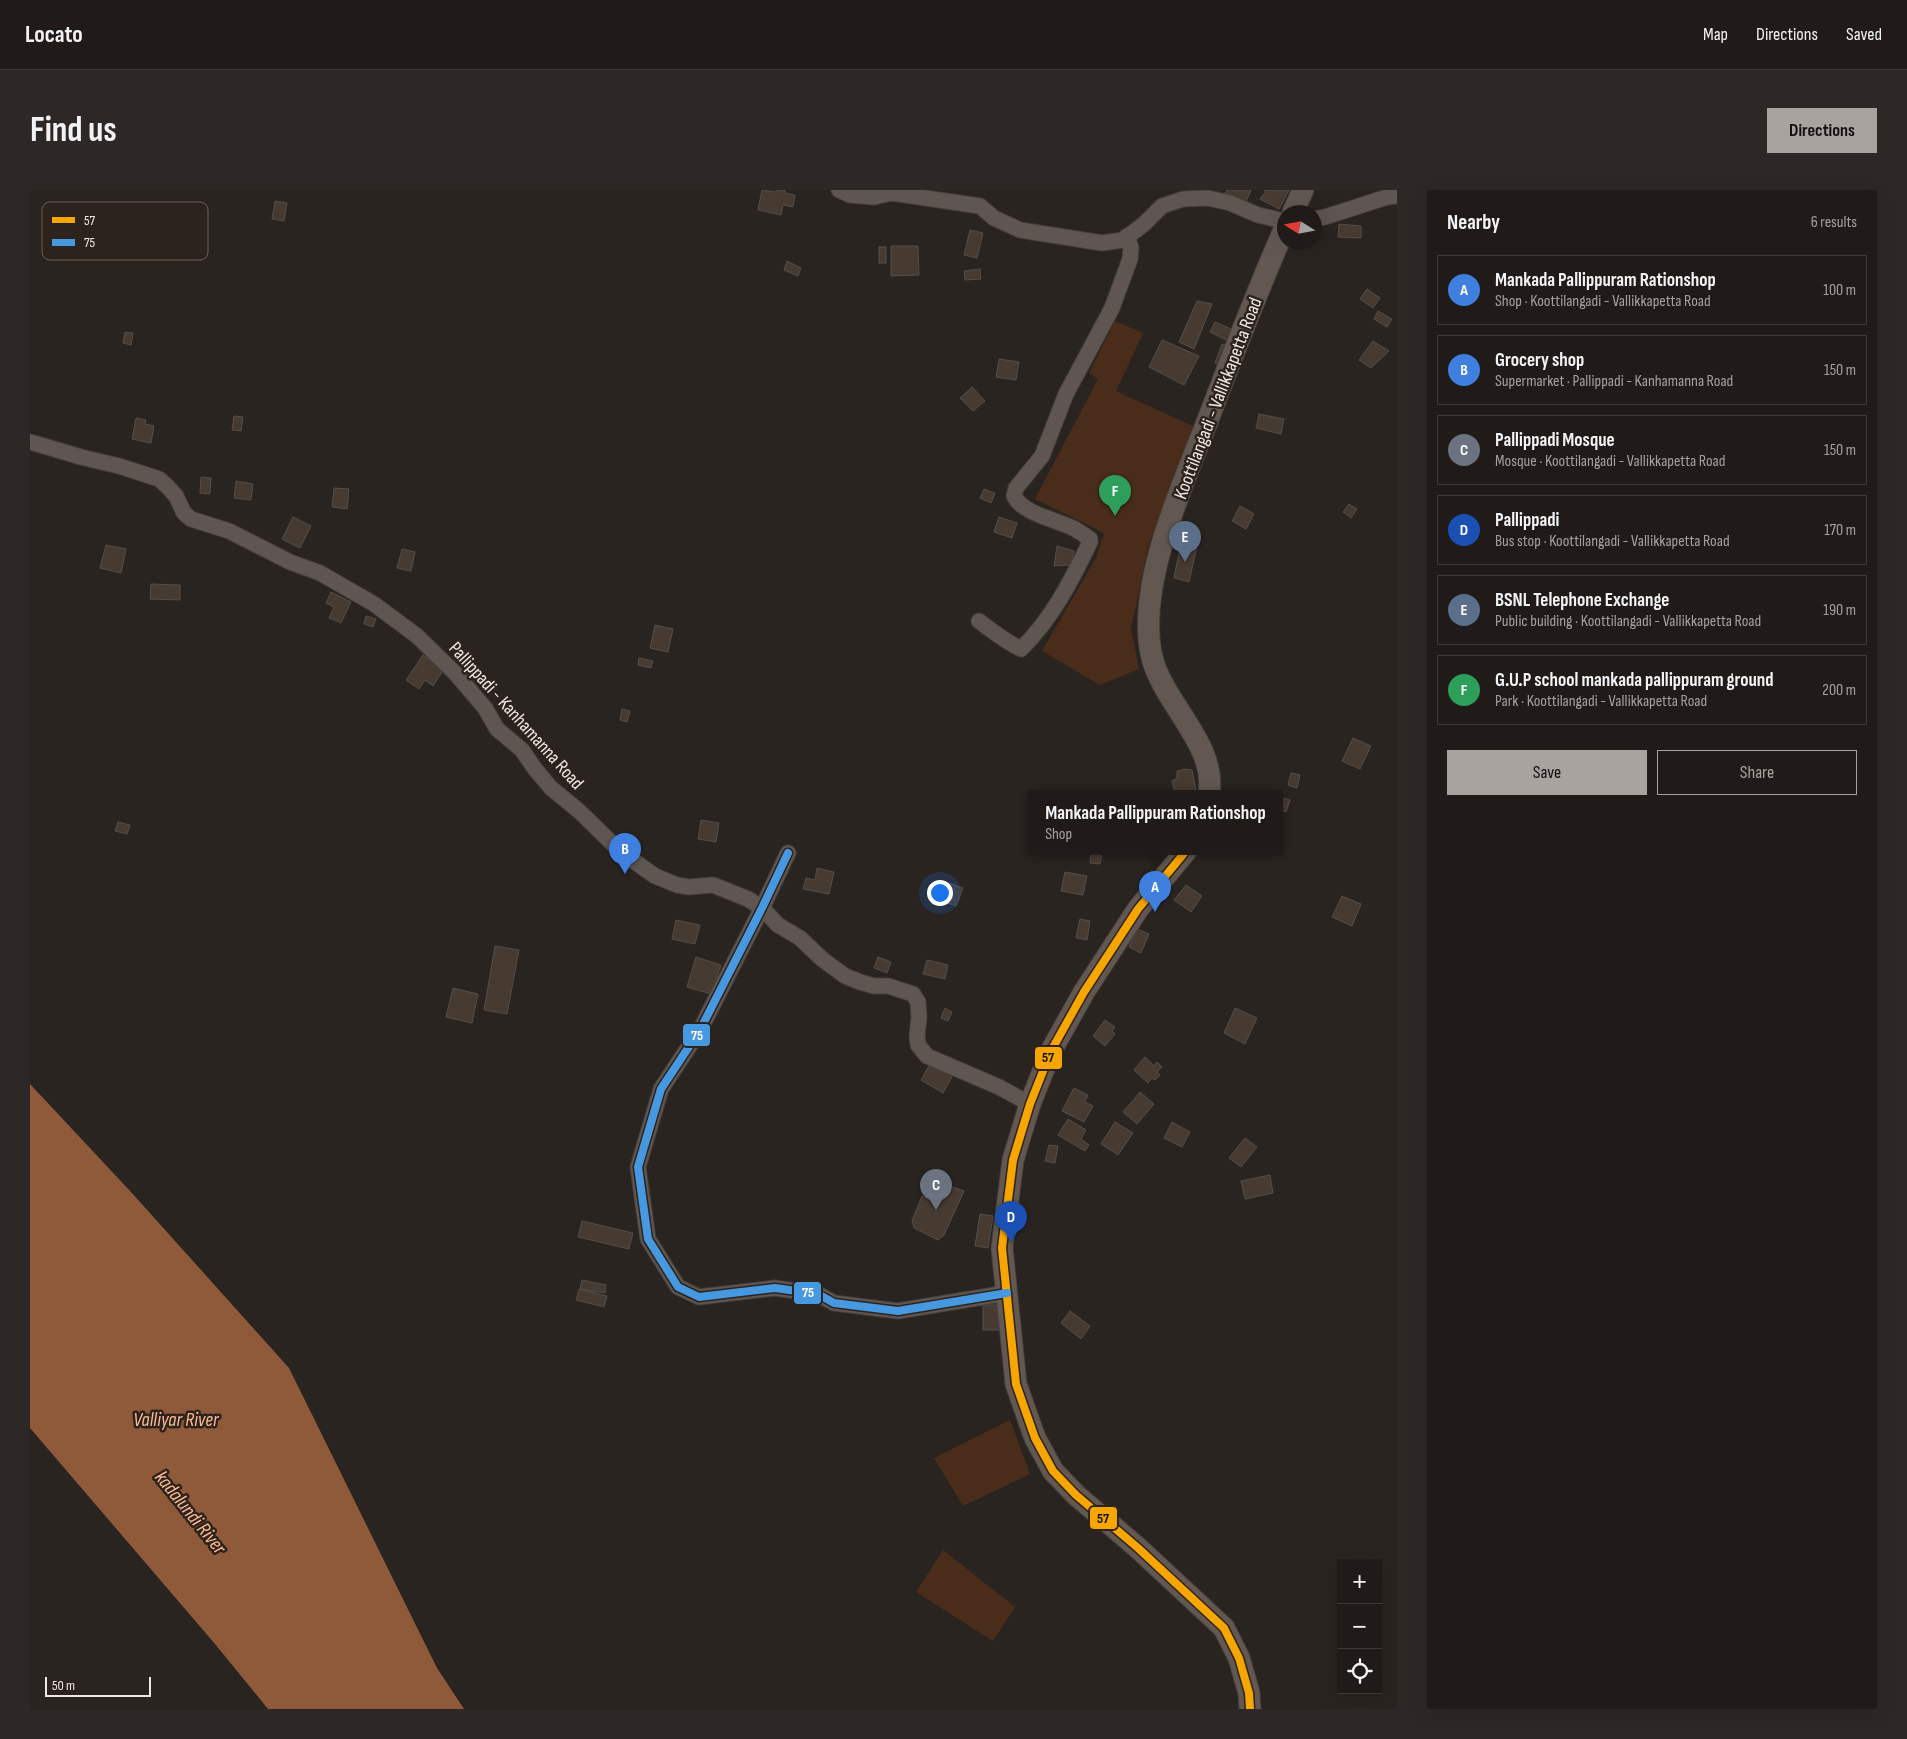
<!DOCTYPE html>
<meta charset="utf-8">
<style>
body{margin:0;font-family:"Sofia Sans Condensed",sans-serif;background:#2d2825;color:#f1f3f6}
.controls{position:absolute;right:15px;bottom:15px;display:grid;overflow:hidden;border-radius:0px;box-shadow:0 5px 20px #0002}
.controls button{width:45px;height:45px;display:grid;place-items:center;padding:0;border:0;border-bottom:1px solid #3d3937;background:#201b18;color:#f1f3f6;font:25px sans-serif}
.compass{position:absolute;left:1247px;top:15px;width:45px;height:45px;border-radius:50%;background:#201b18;box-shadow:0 5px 20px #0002;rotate:281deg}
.scale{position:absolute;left:15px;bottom:12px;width:106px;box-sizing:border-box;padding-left:5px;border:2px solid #eee7e3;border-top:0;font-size:14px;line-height:18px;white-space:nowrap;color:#eee7e3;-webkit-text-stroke:4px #2d231d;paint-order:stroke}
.you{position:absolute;left:909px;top:702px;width:18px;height:18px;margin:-12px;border:4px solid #fff;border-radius:50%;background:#1a73e8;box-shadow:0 0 0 8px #1a73e833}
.badge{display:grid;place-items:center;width:32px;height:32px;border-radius:50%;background:#a9a39f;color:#fff;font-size:16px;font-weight:700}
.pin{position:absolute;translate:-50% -41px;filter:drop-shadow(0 1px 2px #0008)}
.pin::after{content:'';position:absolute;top:26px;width:18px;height:15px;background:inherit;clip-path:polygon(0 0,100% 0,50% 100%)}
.popup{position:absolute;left:998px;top:600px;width:255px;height:65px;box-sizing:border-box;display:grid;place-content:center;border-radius:0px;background:#201b18;filter:drop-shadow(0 1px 4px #0005);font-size:16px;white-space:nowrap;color:#a2a1a2}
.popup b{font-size:19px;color:#f1f3f6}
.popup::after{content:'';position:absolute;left:50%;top:100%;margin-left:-10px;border:10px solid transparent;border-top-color:#201b18}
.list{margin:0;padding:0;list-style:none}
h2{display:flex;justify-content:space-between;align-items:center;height:65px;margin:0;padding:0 20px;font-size:21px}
h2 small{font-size:16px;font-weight:400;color:#a2a1a2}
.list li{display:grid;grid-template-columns:32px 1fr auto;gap:15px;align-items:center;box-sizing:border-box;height:70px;margin:0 10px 10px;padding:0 10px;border:1px solid #3d3937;border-radius:0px}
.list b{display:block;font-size:19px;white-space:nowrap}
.list p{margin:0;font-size:16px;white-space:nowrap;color:#a2a1a2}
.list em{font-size:16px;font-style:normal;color:#a2a1a2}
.actions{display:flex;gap:10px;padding:15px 20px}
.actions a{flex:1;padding:11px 0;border:1px solid #a9a39f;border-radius:0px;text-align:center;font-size:18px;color:#a9a39f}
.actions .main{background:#a9a39f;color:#111}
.icon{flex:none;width:28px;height:28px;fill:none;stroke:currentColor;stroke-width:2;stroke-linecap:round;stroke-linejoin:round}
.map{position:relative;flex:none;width:1367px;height:1519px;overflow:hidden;border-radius:0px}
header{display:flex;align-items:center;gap:30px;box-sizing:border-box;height:70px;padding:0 25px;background:#201b18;border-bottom:1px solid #3d3937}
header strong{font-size:24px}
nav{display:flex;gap:28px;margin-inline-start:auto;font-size:18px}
.intro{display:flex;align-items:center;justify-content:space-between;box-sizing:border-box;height:120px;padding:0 30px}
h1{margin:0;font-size:35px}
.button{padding:12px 22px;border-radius:0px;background:#a9a39f;color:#111;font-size:18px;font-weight:700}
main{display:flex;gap:30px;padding:0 30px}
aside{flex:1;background:#201b18;border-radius:0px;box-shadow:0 5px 20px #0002}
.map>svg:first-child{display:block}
</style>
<header>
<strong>Locato</strong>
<nav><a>Map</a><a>Directions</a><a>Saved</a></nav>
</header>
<div class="intro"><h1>Find us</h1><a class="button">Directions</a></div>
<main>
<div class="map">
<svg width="1367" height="1519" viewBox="0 0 1367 1519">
<rect width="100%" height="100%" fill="#2a2420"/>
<g fill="#4a2c1a">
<path d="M1085,131L1113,143L1086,201L1165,237L1118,357L1101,439L1109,479L1070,495L1012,461L1066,368L1074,343L1005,309L1068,189L1059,183Z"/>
<path d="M980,1230L1000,1284L933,1316L904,1268Z"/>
<path d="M913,1360L985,1417L963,1451L886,1402Z"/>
</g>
<path fill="#8e5a39" d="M0,894L101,1002L259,1178L407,1478L434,1519H238L185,1454L0,1238Z"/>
<g fill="#473a31" stroke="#534e4b">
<path d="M732,0L746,2L747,0H755V3L765,5L763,17L753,15L751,25L728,20Z"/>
<path d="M1197,0H1221L1216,12L1195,3Z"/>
<path d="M1234,0H1259L1249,19L1230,9L1236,1Z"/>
<path d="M245,11L257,13L254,31L242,29Z"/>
<path d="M1309,34L1331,36V48L1308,47Z"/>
<path d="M940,40L953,43L947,68L934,65Z"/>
<path d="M861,56H888L889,85L861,86Z"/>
<rect x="849" y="57" width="7" height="16"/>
<path d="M757,71L771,78L768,86L754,80Z"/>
<path d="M950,79L951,89L935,90L934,81Z"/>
<path d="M1337,99L1350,108L1343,118L1330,109Z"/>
<path d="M1167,111L1182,114L1164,159L1149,152Z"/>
<path d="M1348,121L1362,129L1357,137L1344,129Z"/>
<path d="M1185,132L1208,142L1202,153L1180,142Z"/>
<path d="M95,142L103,143L101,155L93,153Z"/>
<path d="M1132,150L1169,166L1154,195L1119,177Z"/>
<path d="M1343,151L1359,161L1341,178L1329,170Z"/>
<path d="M1192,154L1201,157L1192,177L1185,173Z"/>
<path d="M969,169L989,172L986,190L966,187Z"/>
<path d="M942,197L955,211L943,221L930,208Z"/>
<path d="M1229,224L1254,229L1251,244L1226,238Z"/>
<path d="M204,226L213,227L211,241L202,240Z"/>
<path d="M106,228L116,230L115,234L124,236L121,253L102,249Z"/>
<path d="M171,287L181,288L180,304L170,303Z"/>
<path d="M206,291L223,294L221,310L204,308Z"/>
<path d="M304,298L319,299L317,319L302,317Z"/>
<path d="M954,299L965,303L961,313L950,308Z"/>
<path d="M1319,314L1327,319L1321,328L1313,322Z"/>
<path d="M1210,316L1224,324L1216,339L1202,331Z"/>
<path d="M263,327L281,336L270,358L252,349Z"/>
<path d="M969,327L987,333L982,348L964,342Z"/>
<path d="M1151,352L1167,355L1159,392L1144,388Z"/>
<path d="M76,355L96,359L91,383L70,378Z"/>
<path d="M1027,356L1044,361L1041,375L1024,376Z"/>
<path d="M372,359L385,362L381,381L367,378Z"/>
<path d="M121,394L150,395V410L120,409Z"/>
<path d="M301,402L321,412L311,433L299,428L304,417L296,413Z"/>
<path d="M336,426L346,429L343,437L334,434Z"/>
<path d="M625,435L643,439L638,462L620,458Z"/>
<path d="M393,465L414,479L403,496L395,490L389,499L376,490Z"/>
<path d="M609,468L623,471L621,478L608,475Z"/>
<path d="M592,519L600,521L597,532L590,530Z"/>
<path d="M1323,548L1341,556L1330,579L1312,571Z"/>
<path d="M1155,579L1162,580L1166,600L1145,603L1142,591L1147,588V581Z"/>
<path d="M1261,583L1270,585L1267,598L1258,595Z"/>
<path d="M1249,607L1260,610L1256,622L1249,620Z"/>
<path d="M671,630L689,633L686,652L668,649Z"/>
<path d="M88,632L100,635L97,644L85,641Z"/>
<path d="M1061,661H1072L1070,674L1060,673Z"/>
<path d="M787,678L804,682L799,704L773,699L776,688L785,690Z"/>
<path d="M1035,682L1057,686L1053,705L1031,701Z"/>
<path d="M913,691L933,698L926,716L907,709Z"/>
<path d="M1156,695L1172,706L1161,722L1144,710Z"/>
<path d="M1312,706L1331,714L1322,736L1302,727Z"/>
<path d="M1050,729L1060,731L1057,750L1046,748Z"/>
<path d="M646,730L670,735L665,754L642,749Z"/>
<path d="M1107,739L1119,744L1111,763L1099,757Z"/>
<path d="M465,756L489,760L477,824L454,820Z"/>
<path d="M666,767L691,775L681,804L657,797Z"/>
<path d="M848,767L861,772L857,783L844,778Z"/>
<path d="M897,770L918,775L915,789L893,784Z"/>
<path d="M423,798L448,804L442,833L416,827Z"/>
<path d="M915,818L922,822L918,831L911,828Z"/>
<path d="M1205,818L1227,828L1215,854L1194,843Z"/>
<path d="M1075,830L1085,837L1082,841L1085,844L1075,856L1063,846Z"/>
<path d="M1115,867L1124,876L1127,872L1132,877L1127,882L1130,885L1125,890L1122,888L1118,893L1104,880Z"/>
<path d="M901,872L923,885L913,903L891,890Z"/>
<path d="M1044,898L1058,905L1055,912L1063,916L1054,932L1032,921Z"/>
<path d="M1110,902L1124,914L1107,934L1093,922Z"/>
<path d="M1038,929L1056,940L1051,949L1059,955L1055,961L1028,945Z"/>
<path d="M1085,932L1103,943L1088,965L1071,954Z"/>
<path d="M1142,932L1160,942L1152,957L1134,948Z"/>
<path d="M1215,948L1227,957L1211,977L1199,968Z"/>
<path d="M1019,955L1028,956L1025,973L1015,971Z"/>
<path d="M1240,985L1243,1003L1215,1009L1211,991Z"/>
<path d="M906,991L934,1001L914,1045L908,1050L884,1038L882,1031L892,1006L901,1009Z"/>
<path d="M950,1024L963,1026L958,1058L945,1056Z"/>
<path d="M552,1031L603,1043L599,1059L548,1047Z"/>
<path d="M552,1090L576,1095L575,1103L550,1099Z"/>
<path d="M549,1099L577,1106L574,1117L546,1110Z"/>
<rect x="953" y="1115" width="17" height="25"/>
<path d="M1040,1121L1060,1136L1051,1149L1031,1133Z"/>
</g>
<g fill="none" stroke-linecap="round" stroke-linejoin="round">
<g stroke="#453f3c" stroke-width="17">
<g id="minor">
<path d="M809,0L820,5L844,7L862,3L950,16L964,28L990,40L1072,53L1093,50L1114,34L1132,16L1153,9L1178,8L1200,13L1228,25L1254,31"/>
<path d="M1284,29L1295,27L1357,7L1367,6"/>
<path d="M0,252L51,267L89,276L129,289L137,296L146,306L154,323L161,329L199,341L260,372L290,383L344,414L387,446L426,484L455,518L467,539L492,560L505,579L521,598L549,621L591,662L625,686L647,695L659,697L683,695L718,709L732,718L748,735L770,748L792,769L815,786L830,792L844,796H858L883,804L888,812L889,828L887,845L888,855L897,866L969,897L1000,914"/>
<path d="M949,431C962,441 976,452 991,459C1021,430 1042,390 1060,352V349C1054,345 1049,341 1043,338C1026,330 992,323 984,306L986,298L1012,266L1036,204L1082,118L1100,69L1101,58L1097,46"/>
<path d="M758,663L732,718L670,840L631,899L608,977L618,1049L648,1097L669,1107L745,1098L788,1104L804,1113L868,1121L977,1103"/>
</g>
</g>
<g stroke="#453f3c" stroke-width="23">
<g id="secondary">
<path d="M1263,22L1273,0"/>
<path d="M1179,603C1187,553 1130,511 1121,463C1107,391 1154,293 1179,227C1203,164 1227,101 1254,40"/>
<path d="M1156,661L1108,719L1054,802L1021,861L1000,914L983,970L972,1058L986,1194L1005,1248L1023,1281L1046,1305L1108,1358L1194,1438L1209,1468L1219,1503L1220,1519"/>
</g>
</g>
<use href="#minor" stroke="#5f5652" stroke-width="15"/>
<use href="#secondary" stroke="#625851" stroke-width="21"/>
<g stroke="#2d231d" stroke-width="11">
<path id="bus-1" d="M1156,661L1108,719L1054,802L1021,861L1000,914L983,970L972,1058L986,1194L1005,1248L1023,1281L1046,1305L1108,1358L1194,1438L1209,1468L1219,1503L1220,1519"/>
</g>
<g stroke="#2d231d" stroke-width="11">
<path id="bus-2" d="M758,663L732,718L670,840L631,899L608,977L618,1049L648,1097L669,1107L745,1098L788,1104L804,1113L868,1121L977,1103"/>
</g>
<use href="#bus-1" stroke="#f7a600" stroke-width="8"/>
<use href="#bus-2" stroke="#4699e1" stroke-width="8"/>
</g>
<g text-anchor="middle" stroke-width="5" stroke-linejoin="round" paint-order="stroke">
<g font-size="19" fill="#eee7e3" stroke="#2d231d">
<text transform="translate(1187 208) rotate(-69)" y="7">Koottilangadi - Vallikkapetta Road</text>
<text transform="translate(487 525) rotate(48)" y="7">Pallippadi - Kanhamanna Road</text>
</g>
<g font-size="20" font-style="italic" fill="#feb991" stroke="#2d231d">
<text x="146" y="1236">Valliyar River</text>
<text transform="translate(161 1322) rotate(51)" y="7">kadalundi River</text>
</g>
</g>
<rect x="12" y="12" width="166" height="58" rx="8" fill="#2d231d" stroke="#675e58" stroke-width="1"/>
<rect x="22" y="27" width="23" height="6" fill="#f7a600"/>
<rect x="22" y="49" width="23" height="7" fill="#4699e1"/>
<g font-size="14" fill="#eee7e3">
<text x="54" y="35">57</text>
<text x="54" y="57">75</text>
</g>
<g stroke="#2d231d" stroke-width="2">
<rect x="652" y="833" width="29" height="24" rx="5" fill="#4699e1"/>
<rect x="1004" y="856" width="29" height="24" rx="5" fill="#f7a600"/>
<rect x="763" y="1091" width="29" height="24" rx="5" fill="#4699e1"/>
<rect x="1059" y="1316" width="29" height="24" rx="5" fill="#f7a600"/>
</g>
<g font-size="14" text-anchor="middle" font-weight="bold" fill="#fff">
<text x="667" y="850">75</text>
<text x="778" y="1107">75</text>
</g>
<g font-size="14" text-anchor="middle" font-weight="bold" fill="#111">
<text x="1018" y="872">57</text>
<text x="1073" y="1333">57</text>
</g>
</svg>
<div class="controls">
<button>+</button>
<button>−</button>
<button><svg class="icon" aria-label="locate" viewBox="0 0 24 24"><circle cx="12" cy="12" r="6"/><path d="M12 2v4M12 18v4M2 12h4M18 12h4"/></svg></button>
</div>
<svg class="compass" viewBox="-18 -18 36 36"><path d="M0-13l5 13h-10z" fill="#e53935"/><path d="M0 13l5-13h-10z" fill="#a2a1a2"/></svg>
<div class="scale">50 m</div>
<div class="you"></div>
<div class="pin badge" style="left:1125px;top:722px;background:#3f7fe0">A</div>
<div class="popup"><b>Mankada Pallippuram Rationshop</b>Shop</div>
<div class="pin badge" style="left:595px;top:684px;background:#3f7fe0">B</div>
<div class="pin badge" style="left:906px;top:1020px;background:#6b7280">C</div>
<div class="pin badge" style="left:981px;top:1052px;background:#1a4fb4">D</div>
<div class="pin badge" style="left:1155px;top:372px;background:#5c6f8a">E</div>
<div class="pin badge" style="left:1085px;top:326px;background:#2e9e5b">F</div>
</div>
<aside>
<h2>Nearby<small>6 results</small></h2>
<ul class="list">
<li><span class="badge" style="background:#3f7fe0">A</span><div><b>Mankada Pallippuram Rationshop</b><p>Shop · Koottilangadi - Vallikkapetta Road</p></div><em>100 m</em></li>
<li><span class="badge" style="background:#3f7fe0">B</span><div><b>Grocery shop</b><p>Supermarket · Pallippadi - Kanhamanna Road</p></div><em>150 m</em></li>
<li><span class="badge" style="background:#6b7280">C</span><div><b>Pallippadi Mosque</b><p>Mosque · Koottilangadi - Vallikkapetta Road</p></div><em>150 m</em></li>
<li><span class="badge" style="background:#1a4fb4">D</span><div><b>Pallippadi</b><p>Bus stop · Koottilangadi - Vallikkapetta Road</p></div><em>170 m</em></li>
<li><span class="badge" style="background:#5c6f8a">E</span><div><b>BSNL Telephone Exchange</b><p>Public building · Koottilangadi - Vallikkapetta Road</p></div><em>190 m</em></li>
<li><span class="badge" style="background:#2e9e5b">F</span><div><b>G.U.P school mankada pallippuram ground</b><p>Park · Koottilangadi - Vallikkapetta Road</p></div><em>200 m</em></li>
</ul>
<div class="actions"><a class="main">Save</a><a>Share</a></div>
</aside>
</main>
